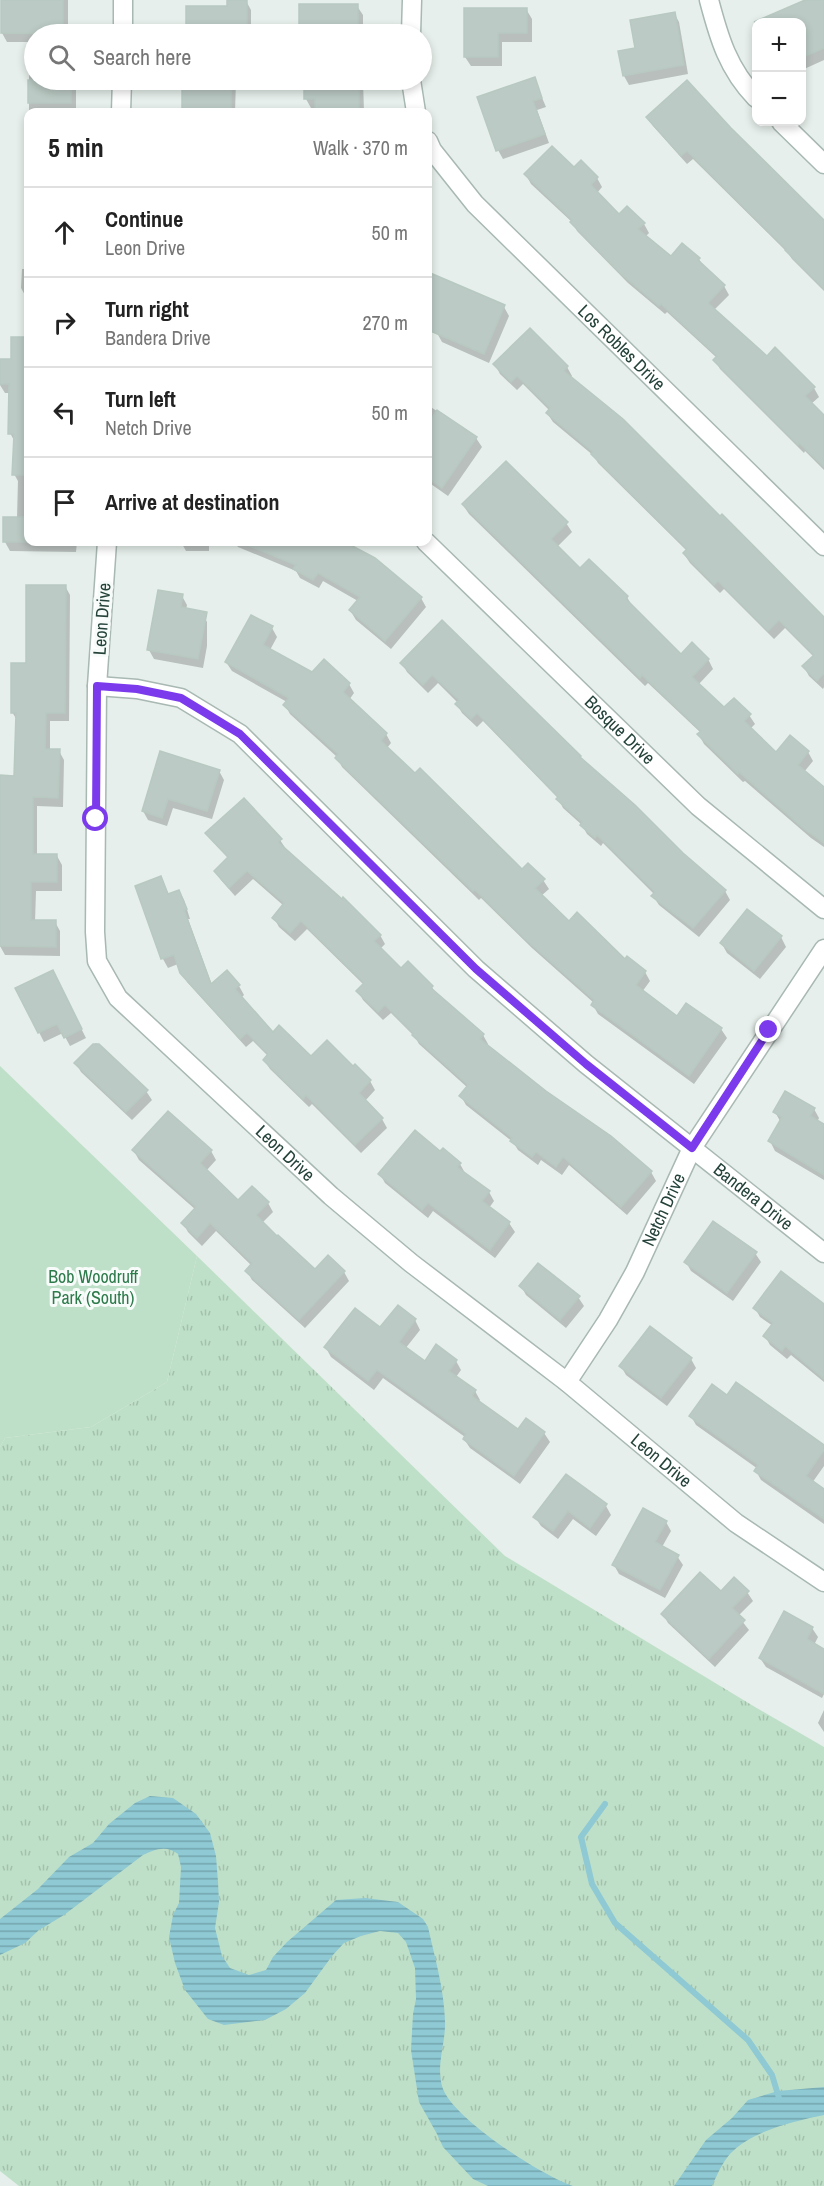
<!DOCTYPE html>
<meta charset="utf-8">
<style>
body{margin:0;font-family:"Archivo Narrow",sans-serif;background:#f2f2f2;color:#222}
.controls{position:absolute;right:18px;top:18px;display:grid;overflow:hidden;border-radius:12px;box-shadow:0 3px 9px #0003}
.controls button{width:54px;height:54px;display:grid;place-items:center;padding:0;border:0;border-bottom:2px solid #e0e0e0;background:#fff;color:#222;font:30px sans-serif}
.stop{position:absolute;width:18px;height:18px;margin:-14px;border:4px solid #7c3aed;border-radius:50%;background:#fff}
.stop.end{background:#7c3aed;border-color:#fff;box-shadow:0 2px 6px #0008}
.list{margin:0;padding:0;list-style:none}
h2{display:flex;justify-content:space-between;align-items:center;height:78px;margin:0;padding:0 24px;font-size:26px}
h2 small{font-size:20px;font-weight:400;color:#767676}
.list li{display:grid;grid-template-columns:39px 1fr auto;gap:18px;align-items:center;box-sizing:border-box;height:90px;padding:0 24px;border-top:2px solid #e0e0e0}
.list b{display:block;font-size:22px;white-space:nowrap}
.list p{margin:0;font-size:20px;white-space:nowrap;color:#767676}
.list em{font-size:20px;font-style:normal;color:#767676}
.icon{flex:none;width:33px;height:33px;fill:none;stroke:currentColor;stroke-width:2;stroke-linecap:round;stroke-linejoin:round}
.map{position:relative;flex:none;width:824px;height:2186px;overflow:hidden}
.search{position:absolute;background:#fff;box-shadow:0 3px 9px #0003;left:24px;top:24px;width:408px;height:66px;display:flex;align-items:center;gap:15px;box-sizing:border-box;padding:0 21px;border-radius:33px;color:#767676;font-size:22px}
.panel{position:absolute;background:#fff;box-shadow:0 3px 9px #0003;left:24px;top:108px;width:408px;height:438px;border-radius:12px}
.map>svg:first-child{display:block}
</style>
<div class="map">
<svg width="824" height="2186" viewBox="0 0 824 2186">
<defs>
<pattern id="grass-tufts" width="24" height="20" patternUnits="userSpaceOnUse" patternTransform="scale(1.5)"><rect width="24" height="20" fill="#bfe0c8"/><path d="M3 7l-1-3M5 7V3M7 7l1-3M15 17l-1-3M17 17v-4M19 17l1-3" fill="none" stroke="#a4c1ad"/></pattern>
<pattern id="water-rules" width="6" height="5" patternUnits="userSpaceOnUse" patternTransform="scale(1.5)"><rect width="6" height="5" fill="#8ec9d4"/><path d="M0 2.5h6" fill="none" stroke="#74a5ad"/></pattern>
</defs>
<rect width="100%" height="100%" fill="#e6efeb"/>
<path fill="url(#grass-tufts)" d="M197,1256L505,1556L755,1707L824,1747V2186H19L0,2171V1447L5,1438L91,1427L167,1382Z"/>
<path fill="#bfe0c8" d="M0,1066L197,1256L167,1382L91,1427L5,1438L0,1447Z"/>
<g fill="url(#water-rules)">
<path d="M150,1796L173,1798L196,1814L210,1833L216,1856L218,1882L219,1902L215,1928L222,1956L230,1968L249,1975L266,1970L273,1957L287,1942L336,1900L365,1898L398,1902L423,1919L428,1927C435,1959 444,1988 445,2021C446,2043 435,2067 443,2089C455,2120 541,2175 573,2186H488L473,2179L443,2147L437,2134L419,2102L411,2050L413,2014L416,1999L415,1968L406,1942L398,1933L380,1931L361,1936L344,1943L332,1956L305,1993L286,2009L265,2020L224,2025L208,2019L185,1990L175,1963L169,1937L173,1915L179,1903L181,1867L178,1854C166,1845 156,1849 143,1855L64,1915L39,1930L25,1943L0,1955V1919L38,1889L69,1857L93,1843L109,1824L135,1803Z"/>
<path d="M824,2087V2115C795,2121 751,2131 730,2154C722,2163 717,2175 712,2186H674L706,2140L732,2118L748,2100L778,2091Z"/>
</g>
<g fill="#0003">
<path d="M2,0H68V34H34V80H76V112H29V42H7L2,33Z"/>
<path d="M809,0H824V60L802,70V22H778L774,15Z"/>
<path d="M246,1L251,10V34H187V8H228Z"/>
<path d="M300,6H357L363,15V34H300Z"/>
<path d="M526,9L532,19V42H502V66H471L465,57Z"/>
<path d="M674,13L679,22L688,74L629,85L624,76L637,49Z"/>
<path d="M534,79L546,107L537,110L549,143L503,159L498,150Z"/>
<path d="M183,80H236L235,112H183Z"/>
<path d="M306,80H363L364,112H317V108H311L306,99Z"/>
<path d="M647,117L730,130L824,223V291L792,259L788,253L693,159L687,164L653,126Z"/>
<path d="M25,126H28V151L25,144Z"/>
<path d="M574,169L597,178L602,187L597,193L619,216L644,224L649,233L645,237L671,258L683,245L699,259L704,268L724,286L729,295L714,310L767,358L814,388L819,397L811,404L824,418V470L805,451L804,453L720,369L715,360L717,358L667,312L665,314L628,283L577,231L573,223L531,184L526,175Z"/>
<path d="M26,201H28V298L26,297L21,288L22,269H24Z"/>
<path d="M428,273L504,307L509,316L489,363L442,342L437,333L439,330L428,325Z"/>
<path d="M12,339H28V542H77L76,552L10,551L5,542L17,519L18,481L14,474L15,442L10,433V393H5L0,385V361H12Z"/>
<path d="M495,364L567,367L572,376L570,378L824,619V687L823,689L809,676L804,667L814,657L785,628L774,639L724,589L720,593L690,563L684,554L687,551L598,463L594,456L553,422L547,413L550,411L523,384L517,390L500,374Z"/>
<path d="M428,405L476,438L482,447L448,496L428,482Z"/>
<path d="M463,505L566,523L572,532L557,547L580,570L627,597L632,606L681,656L708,659L713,669L698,685L724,710L749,715L755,724L750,729L776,755L791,737L808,752L813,761L804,772L824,789V847L811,838L745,781L743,782L704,744L699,735L701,733L648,683L645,686L469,514Z"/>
<path d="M181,542H209V551H186Z"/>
<path d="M234,542H342L374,560L421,598L426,607L391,649L356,620L350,610L358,601L323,581L319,588L300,578L296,571L238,547Z"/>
<path d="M65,586L70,595L69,721H50V751H59L64,760L63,807L37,806V856H57L62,865V891H36L35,922H55L60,931V956L5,955L0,946L2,875H0V777H16L17,720L12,712L28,664Z"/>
<path d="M182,596L187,605L186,610L202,613L207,622V646L203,668L154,659L149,650Z"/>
<path d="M442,622L580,757L584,763L682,855L725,891L730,900L699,937L659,905L653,896L655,895L603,843L601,846L587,834L582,825L563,808L558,798L483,721L477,727L462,713L457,704L458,703L438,683L428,693L407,672L402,663Z"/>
<path d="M272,628L277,637L270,650L313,674L349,684L354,693L349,700L386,734L391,743L387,748L521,871L543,880L549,889L541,896L569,923L625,961L645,972L650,981L642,992L678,1018L687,1005L721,1029L727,1038L694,1084L598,1014L593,1005L594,1003L532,948L481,898L479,900L342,767L337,757L290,714L285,705L287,702L232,671L226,662Z"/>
<path d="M219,771L224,780L212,819L173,808L167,826L148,820L143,811Z"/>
<path d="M244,800L280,840L286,849L380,935L385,944L380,949L401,970L432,987L436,994L483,1035L488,1044L487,1046L651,1172L656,1181L627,1215L569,1165L562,1175L541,1160L538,1165L518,1150L513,1142L466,1105L461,1096L468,1088L419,1044L415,1037L391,1013L383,1020L363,1000L358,991L364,985L307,929L295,941L279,927L274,918L284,906L253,879L235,896L221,880L215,871L229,859L213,842L207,833Z"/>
<path d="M161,878L169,895L179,891L184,900L190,919H188L212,985L239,986L244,995L241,998L273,1034L311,1058L353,1068L355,1066L370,1081L375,1090L365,1101L382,1119L387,1128L361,1153L312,1104L309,1107L270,1069L264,1060L268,1056L253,1041L246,1047L187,982L178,964L168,968L163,959L136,887Z"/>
<path d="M781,937L786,947L760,979L727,953L722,944Z"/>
<path d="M57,981L86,1038L70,1046L63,1033L44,1042L17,989Z"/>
<path d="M96,1043L146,1091L152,1100L132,1120L81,1072L76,1063Z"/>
<path d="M814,1109L819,1118L817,1122L824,1126V1180L775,1151L770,1141L780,1121L775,1112Z"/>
<path d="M134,1151H211L216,1160L206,1171L239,1202L268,1203L273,1212L262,1223L277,1238L315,1271L344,1272L349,1281L305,1328L252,1280L247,1271L252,1266L216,1231L202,1246L188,1232L183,1223L196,1210L139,1160Z"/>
<path d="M440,1153L460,1164L465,1173L464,1174L489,1192L494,1201L489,1208L509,1223L515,1232L495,1258L433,1211L428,1218L385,1183L380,1174Z"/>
<path d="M755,1253L761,1262L733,1301L691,1271L686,1262Z"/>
<path d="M521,1286L578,1297L584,1306L566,1328L526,1295Z"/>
<path d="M824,1306V1382L791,1355L787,1359L770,1345L765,1336L773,1326L760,1317L755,1308Z"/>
<path d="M415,1320L420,1330L405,1349L425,1363L456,1361L461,1370L456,1377L475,1391L480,1400L478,1403L518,1431L544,1433L550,1442L520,1484L470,1448L464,1439L465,1437L383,1378L374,1390L331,1357L326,1348Z"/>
<path d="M691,1359L696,1368L667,1406L626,1375L621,1366Z"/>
<path d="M727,1397L824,1447V1466L812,1483L824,1491V1524L761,1480L756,1471L758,1469L696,1425L691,1416Z"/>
<path d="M566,1476L606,1506L611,1515L596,1536L573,1519L558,1539L541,1526L535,1517Z"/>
<path d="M666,1522L671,1531L662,1547L677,1556L683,1565L665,1598L619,1574L614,1565Z"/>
<path d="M747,1592L753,1601L738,1616L749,1630L715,1667L668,1623L663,1614L721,1593Z"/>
<path d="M812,1628L818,1637L814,1645L824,1650V1694L822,1698L766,1667L760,1658Z"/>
<path d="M824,1710V1732L818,1723Z"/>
</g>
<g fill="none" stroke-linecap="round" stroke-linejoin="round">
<path stroke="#8ec9d4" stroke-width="6" d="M605,1804L581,1837L592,1884L615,1923L748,2040L772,2075L779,2098"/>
</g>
<g fill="#bbcac4" stroke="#b8c9c2" stroke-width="1.5">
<path d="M1,0H63V34L1,33Z"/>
<path d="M227,0H247V34H186V6H227Z"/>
<path d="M805,0H824V48L801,58V22H754Z"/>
<rect x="299" y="4" width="59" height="30"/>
<path d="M464,8H527V33H498V57H464Z"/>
<path d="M675,12L684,65L623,76L618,51L635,48L630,20Z"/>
<path d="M535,77L542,98L533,101L545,134L496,151L477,97Z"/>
<rect x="28" y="80" width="43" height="23"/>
<rect x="182" y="80" width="49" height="32"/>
<path d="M304,80H359V112H315V99H304Z"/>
<path d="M687,80L731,128L824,220V289L785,250L786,249L687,151L681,156L646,117Z"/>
<path d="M552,146L574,167L581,160L598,177L591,185L619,214L627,206L645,223L638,229L671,256L682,243L700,258L698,260L725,285L708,303L767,356L775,347L815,387L805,396L824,415V467L799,443L798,445L713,360L717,356L661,304L659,306L621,274L570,222L572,220L524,174Z"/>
<path d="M428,272L505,305L484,354L428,330Z"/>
<path d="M530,328L568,366L564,371L623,419L720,516L722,514L824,617V673L817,681L802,666L814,655L779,620L768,631L718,581L714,585L683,553L687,549L591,454L593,452L546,413L550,408L517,376L511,382L493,364Z"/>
<path d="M11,337H28V475H12L14,434H8L9,384H0V359H11Z"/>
<path d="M437,410L477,437L442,488L428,478V424Z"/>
<path d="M506,461L568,522L551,539L580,568L589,559L628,596L626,599L681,654L692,642L709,659L692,677L724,707L734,698L751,714L744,721L776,752L790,735L809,751L798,765L824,787V843L804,829L739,772L738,774L697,734L701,731L642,675L640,678L462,504Z"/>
<rect x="3" y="517" width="25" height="25"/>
<path d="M240,542H345L375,558L422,597L385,641L349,610L360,597L318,573L313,580L293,569L296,565Z"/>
<path d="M26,585H66L65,713H46L45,749H60L58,798L33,797V854H57V882H31V920H56V947L0,946V775L14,776L16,713H11V663H26Z"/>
<path d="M158,590L183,594L181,607L207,612L198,659L147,650Z"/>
<path d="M251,615L273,626L263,645L312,672L324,659L350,683L343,692L387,733L381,741L415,773L420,768L522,869L528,863L545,879L535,888L569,921L577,912L625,959L627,956L646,971L636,985L677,1016L686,1003L722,1028L689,1076L591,1005L594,1000L525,939L475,890L473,891L335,758L338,754L283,705L289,698L225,662Z"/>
<path d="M442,620L581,756L580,757L635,805L683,853L726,890L693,928L651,896L655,892L597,835L595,838L580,825L582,822L556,799L558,797L477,713L471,719L455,704L459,700L432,675L423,685L400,663Z"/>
<path d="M160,751L220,770L207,811L168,799L162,818L142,811Z"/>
<path d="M244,798L282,839L278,842L342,899L343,897L381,935L374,941L401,968L408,961L433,986L431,988L484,1034L480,1039L546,1091L611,1136L652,1171L621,1207L563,1157L556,1167L536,1152L532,1157L510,1141L512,1138L459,1096L468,1085L412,1035L413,1033L385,1005L378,1012L356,991L364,983L301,921L290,933L272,918L284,903L247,871L229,888L214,871L228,857L205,833Z"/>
<path d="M161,876L168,894L179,890L187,909L184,910L211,984L227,970L240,985L235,989L273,1032L279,1025L311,1056L327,1040L353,1066L355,1064L371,1080L359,1093L383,1118L355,1145L306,1095L303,1099L263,1060L268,1054L247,1033L240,1039L180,973L174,955L161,959L135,886Z"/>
<path d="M747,909L782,936L754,971L720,943Z"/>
<path d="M53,970L82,1029L64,1038L57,1024L38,1033L15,988Z"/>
<path d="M93,1044H99L148,1090L126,1112L74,1063Z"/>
<path d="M785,1091L815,1108L810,1116L824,1124V1175L768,1141L782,1117L773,1112Z"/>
<path d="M168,1111L212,1150L200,1163L238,1200L252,1186L269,1202L256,1215L277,1236L278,1235L315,1269L328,1255L345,1271L299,1320L245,1271L252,1263L210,1223L197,1238L181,1223L196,1207L132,1150Z"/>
<path d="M415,1130L440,1151L443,1148L461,1163L457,1167L490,1191L482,1201L510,1222L490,1250L428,1203L422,1210L378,1174Z"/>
<path d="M713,1221L757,1252L727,1293L684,1262Z"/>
<path d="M538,1263L580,1296L560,1320L519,1286Z"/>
<path d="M781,1271L824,1304V1379L785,1346L782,1351L763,1336L773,1323L753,1308Z"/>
<path d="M398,1305L416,1319L399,1342L425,1361L436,1344L457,1360L449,1371L476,1390L472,1396L518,1429L526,1418L545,1432L514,1476L463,1439L466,1434L377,1370L368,1381L324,1347L355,1308L380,1327Z"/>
<path d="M650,1326L692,1358L661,1398L619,1366Z"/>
<path d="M736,1382L824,1445V1450L806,1476L824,1489V1519L754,1471L758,1465L689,1416L712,1384L727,1395Z"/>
<path d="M566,1474L607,1504L590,1528L568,1511L553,1531L533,1517Z"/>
<path d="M643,1508L667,1521L655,1542L679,1555L660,1590L612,1565Z"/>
<path d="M700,1572L721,1591L734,1577L749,1591L732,1608L745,1620L709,1659L661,1614Z"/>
<path d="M784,1611L813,1627L807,1639L824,1649V1694L759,1658Z"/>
</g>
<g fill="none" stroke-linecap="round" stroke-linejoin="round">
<g stroke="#a8b8b2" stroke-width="21">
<g id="minor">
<path d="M709,0C719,38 728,69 756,98"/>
<path d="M123,34V0"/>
<path d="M411,34L412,0"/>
<path d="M411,80L416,112"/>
<path d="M121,112L122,80"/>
<path d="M781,122L824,164"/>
<path id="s1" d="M428,141L432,150L475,204L824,546"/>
<path id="s2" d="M107,542L97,686L95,932L97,961L118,998L331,1196L411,1263L567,1382L736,1523L824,1582"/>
<path id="s3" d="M426,542L698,806L824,909"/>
<path id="s4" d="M97,686L137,689L181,698L240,734L476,969L586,1064L824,1253"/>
<path id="s5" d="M567,1382L608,1320L635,1272L692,1148L824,949"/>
</g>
</g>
<use href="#minor" stroke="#fff" stroke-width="18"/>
</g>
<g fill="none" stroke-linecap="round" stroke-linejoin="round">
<path stroke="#7c3aed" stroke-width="8" d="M96,819L97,686L137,689L181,698L240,734L476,969L586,1064L692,1148L769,1030"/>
</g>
<g text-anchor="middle" stroke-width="6" stroke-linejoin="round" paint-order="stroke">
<g font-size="18" fill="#24423a" stroke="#f7fbf9">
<text dy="6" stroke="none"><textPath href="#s1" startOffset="284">Los Robles Drive</textPath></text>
<text transform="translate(102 619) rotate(-86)" y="6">Leon Drive</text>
<text dy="6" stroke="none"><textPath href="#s3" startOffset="270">Bosque Drive</textPath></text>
<text dy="6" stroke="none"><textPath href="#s2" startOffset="690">Leon Drive</textPath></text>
<text dy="6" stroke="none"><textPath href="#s4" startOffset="846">Bandera Drive</textPath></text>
<text dy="6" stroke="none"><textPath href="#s5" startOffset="198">Netch Drive</textPath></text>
<text dy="6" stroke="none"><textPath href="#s2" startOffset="1176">Leon Drive</textPath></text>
</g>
<g font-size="18" fill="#2d7a4b" stroke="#f7fbf9">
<text x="93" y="1283">Bob Woodruff<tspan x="93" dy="21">Park (South)</tspan></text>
</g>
</g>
</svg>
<div class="controls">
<button>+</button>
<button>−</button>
</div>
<div class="stop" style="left:96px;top:819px"></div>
<div class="stop end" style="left:769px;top:1030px"></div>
<div class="search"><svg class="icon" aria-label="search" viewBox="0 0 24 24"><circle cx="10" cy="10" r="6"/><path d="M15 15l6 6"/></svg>Search here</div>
<section class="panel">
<h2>5 min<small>Walk · 370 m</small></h2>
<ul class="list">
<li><svg class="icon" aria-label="ahead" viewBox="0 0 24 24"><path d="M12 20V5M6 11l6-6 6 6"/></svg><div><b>Continue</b><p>Leon Drive</p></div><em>50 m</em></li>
<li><svg class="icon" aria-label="right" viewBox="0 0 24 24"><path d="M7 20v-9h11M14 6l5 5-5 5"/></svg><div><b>Turn right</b><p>Bandera Drive</p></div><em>270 m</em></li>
<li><svg class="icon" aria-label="left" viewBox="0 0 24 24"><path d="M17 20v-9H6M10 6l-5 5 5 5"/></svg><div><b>Turn left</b><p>Netch Drive</p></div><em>50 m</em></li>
<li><svg class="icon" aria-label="arrive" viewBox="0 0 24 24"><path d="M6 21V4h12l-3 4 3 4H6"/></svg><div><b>Arrive at destination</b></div></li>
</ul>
</section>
</div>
